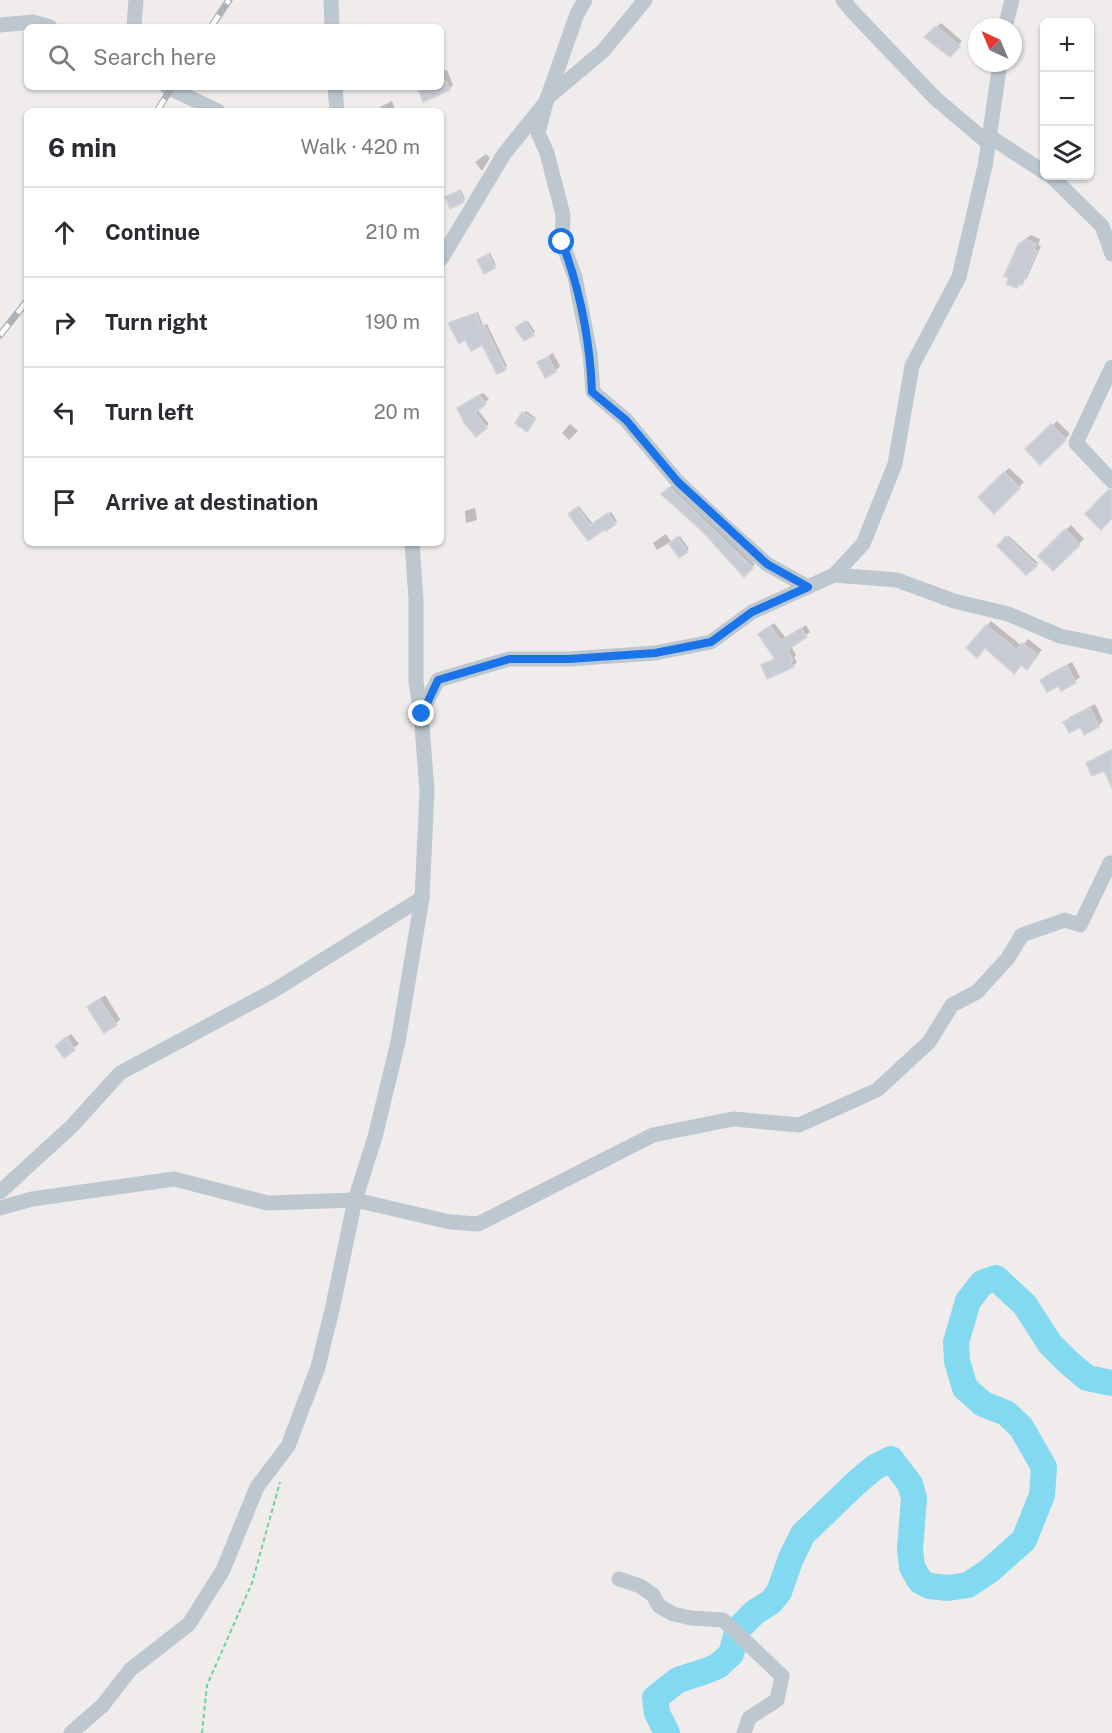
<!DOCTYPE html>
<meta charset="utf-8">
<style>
body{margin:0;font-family:"Public Sans",sans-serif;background:#f7f7f7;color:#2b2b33}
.controls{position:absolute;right:18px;top:18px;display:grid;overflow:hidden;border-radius:9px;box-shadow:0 2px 4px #0004}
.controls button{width:54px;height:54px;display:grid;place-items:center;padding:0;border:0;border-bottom:2px solid #e1e1e2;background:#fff;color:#2b2b33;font:30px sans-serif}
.compass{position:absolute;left:968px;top:18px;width:54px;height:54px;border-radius:50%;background:#fff;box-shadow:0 2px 4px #0004;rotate:316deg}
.stop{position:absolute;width:18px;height:18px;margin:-14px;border:4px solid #1a73e8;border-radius:50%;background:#fff}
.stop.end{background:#1a73e8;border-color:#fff;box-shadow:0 2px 6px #0008}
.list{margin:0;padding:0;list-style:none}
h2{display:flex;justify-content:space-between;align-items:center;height:78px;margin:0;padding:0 24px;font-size:26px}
h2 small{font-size:20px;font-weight:400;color:#7c7c81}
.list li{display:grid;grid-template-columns:39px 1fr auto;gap:18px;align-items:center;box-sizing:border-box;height:90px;padding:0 24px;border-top:2px solid #e1e1e2}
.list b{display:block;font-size:22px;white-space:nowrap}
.list em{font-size:20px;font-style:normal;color:#7c7c81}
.icon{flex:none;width:33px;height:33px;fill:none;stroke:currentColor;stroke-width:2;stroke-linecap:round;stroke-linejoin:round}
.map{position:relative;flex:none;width:1112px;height:1733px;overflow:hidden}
.search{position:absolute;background:#fff;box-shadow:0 2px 4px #0004;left:24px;top:24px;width:420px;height:66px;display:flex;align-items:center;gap:15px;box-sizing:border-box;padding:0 21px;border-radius:9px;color:#7c7c81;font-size:22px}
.panel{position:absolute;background:#fff;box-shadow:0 2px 4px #0004;left:24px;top:108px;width:420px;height:438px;border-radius:9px}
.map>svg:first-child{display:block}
</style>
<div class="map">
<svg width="1112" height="1733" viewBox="0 0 1112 1733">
<rect width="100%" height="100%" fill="#f0ecec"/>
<g fill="#0003">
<path d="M941,23L962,41L949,55L926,37Z"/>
<path d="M447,70L453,85L449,89L421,91L425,87H441V72Z"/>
<path d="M392,101L396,111H382L380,107Z"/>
<path d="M486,154L490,158L482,171L475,162Z"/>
<path d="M461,190L465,199L463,201L447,197Z"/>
<path d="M1031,235L1040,239L1038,245L1041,246L1027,278L1017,286L1011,277L1006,275L1020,243Z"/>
<path d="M490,253L496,265L494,267L481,259Z"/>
<path d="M478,312L483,326L487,324L507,366L497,372L482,343L465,338L450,323Z"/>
<path d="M528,321L535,332L533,334L519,326Z"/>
<path d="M553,353L560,366L555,371L538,363Z"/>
<path d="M483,393L489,399L477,409L489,424L486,427L459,408Z"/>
<path d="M526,411L536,418L529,428L524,413Z"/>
<path d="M1057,421L1070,434L1041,463L1027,449Z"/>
<path d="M570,424L578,431L569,440L562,433Z"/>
<path d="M1009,468L1024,482L994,512L980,497Z"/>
<path d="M673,484L755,564L744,575L704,531L664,494Z"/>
<path d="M579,506L593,524L611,512L617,521L589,539L570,514Z"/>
<path d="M475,508L477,520L466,523L465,511Z"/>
<path d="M1071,525L1084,539L1053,569L1040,556Z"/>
<path d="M666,534L672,543L680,536L689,549L680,556L670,542L657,550L653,543Z"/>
<path d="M1009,536L1038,563L1026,573L999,546Z"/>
<path d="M991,621L1022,646L1028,639L1042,650L1031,663L987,626Z"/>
<path d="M774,623L786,638L806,625L810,632L791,646L796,655L794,657L797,662L793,666H763L776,657L765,630Z"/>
<path d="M1072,662L1080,677L1075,681L1042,680L1047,675Z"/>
<path d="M1095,704L1103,721L1098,726L1084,733L1081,725L1065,722L1070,717Z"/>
<path d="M1112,749V771L1088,763L1093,759Z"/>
<path d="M105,995L120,1019L116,1024L89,1007Z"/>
<path d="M71,1034L79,1044L64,1056L61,1041Z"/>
</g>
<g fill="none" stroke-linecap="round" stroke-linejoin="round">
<path stroke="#82d9f0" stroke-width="26" d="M667,1733L657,1713L655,1698L678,1680L706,1671L718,1666L731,1654L738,1629L755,1612L771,1602L779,1592L791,1558L803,1534L856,1483L875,1467L891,1459L910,1484L914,1498L910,1549L912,1567L920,1581L929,1586L948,1588L968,1585L989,1571L1024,1540L1042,1495L1044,1467L1021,1427L1006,1413L983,1404L965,1388L957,1361L956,1342L968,1301L982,1283L996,1278L1025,1305L1050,1344L1068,1362L1087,1378L1112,1383"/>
</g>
<g fill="#c8cbd3" stroke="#d0d3d9" stroke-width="1.5">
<path d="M936,26L960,46L950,57L924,37Z"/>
<path d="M446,81L450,90L423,102L419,91L429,87H441V82Z"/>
<path d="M459,191L464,202L450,209L445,197Z"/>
<path d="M1025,239L1036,244L1034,250L1037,251L1022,285L1019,284L1017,288L1006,284L1009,278L1004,276L1019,243L1022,244Z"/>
<path d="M488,254L495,268L484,274L477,260Z"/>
<path d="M476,313L481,327L484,325L506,370L497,374L482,345L471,351L465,340L459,344L448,323Z"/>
<path d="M525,321L534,335L524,341L515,328Z"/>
<path d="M548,357L556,372L545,378L537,362Z"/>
<path d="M479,395L486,404L475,413L487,428L476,437L465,424L457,408Z"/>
<path d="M522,412L535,420L527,432L515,423Z"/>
<path d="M1051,424L1066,440L1040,465L1025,449Z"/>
<path d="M1004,472L1020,488L994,514L978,497Z"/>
<path d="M669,487L753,568L744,577L703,532L661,494Z"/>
<path d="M1108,490H1112V518L1101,530L1085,514Z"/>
<path d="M577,507L590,525L608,513L616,524L606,531L605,529L588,541L568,514Z"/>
<path d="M1065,529L1080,545L1053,571L1038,556Z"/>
<path d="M1006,536L1037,566L1026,575L997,546Z"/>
<path d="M677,537L688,552L679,558L669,544Z"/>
<path d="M986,625L1017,650L1022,643L1038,655L1027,670L1021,665L1014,674L985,648L977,658L966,648Z"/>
<path d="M770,626L781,641L801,628L807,637L787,650L793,660L790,662L794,667L767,679L761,665L775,659L758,634Z"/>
<path d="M1067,666L1076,683L1061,691L1058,686L1047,692L1040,680Z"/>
<path d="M1090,708L1099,727L1084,735L1080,727L1069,733L1063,722Z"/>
<path d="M1112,750V788L1104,771L1092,776L1086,763Z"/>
<path d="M99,999L117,1025L104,1033L87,1007Z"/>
<path d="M66,1037L75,1050L64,1058L55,1046Z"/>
</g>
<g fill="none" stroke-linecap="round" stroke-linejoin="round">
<path stroke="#6ed0a0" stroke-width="2" stroke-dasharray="4.5 3" stroke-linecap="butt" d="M202,1733L207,1685L252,1583L280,1482"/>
<g stroke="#bcc7d0" stroke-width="15">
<path d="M331,0L332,27"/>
<path d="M645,0L603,51L547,98L538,133L547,153L563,215L562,242L575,277L590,353L593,392L626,420L678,482L718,520L767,564L808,587"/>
<path d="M843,0L852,11L935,98L988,143"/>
<path d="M0,25L33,22L50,27"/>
<path d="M134,27L136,0"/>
<path d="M1005,27L1012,0"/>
<path d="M167,87L218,111"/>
<path d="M335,87L337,111"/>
<path d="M989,136L1044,172"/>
<path d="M1051,176L1102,226L1112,254"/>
<path d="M441,259L504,154L546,102L577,14L585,0"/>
<path d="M1112,367L1076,443L1112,481"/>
<path d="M834,575L897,580L954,601L1008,614L1060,636L1112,647"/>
<path d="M421,713L438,680L509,659H569L655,653L711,642L752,612L834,575L863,544L895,464L912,366L959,277L985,166L1000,63"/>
<path d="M0,1192L72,1126L120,1073L273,991L422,898"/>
<path d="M0,1208L32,1199L174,1179L268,1203L355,1200L450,1222L478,1224L653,1135L733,1119L799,1125L877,1090L929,1042L952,1005L977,992L1008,958L1022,935L1065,920L1080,925L1110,863H1112"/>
<path d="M619,1579L640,1586L653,1595L659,1606L673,1614L691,1618L723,1620L782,1676L777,1700L749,1718L744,1733"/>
<path d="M71,1733L103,1705L130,1670L189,1624L223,1570L257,1487L288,1446L318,1367L332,1310L355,1200L375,1137L398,1042L422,898L427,791L421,713L416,682V599L412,543"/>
</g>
<g stroke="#aeb2b8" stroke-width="7">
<g id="rail">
<path d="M211,27L229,0"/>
<path d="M157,111L172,87"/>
<path d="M0,335L27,301"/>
</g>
</g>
<use href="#rail" stroke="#fff" stroke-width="4.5" stroke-dasharray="14" stroke-linecap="butt"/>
</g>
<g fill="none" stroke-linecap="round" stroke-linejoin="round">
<path stroke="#1a73e8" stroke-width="8" d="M422,714L438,680L509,659H569L655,653L711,642L752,612L808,587L767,564L678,482L626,420L592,392C590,340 580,290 562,242"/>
</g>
</svg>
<div class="controls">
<button>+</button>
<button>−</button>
<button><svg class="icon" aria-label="layers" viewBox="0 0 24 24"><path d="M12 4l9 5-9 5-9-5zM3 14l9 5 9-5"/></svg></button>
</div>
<svg class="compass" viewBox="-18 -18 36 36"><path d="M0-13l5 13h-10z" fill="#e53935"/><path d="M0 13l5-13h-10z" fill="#7c7c81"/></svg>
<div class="stop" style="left:562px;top:242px"></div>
<div class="stop end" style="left:422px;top:714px"></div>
<div class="search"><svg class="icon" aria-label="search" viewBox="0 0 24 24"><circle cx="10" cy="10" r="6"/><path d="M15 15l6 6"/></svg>Search here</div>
<section class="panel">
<h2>6 min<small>Walk · 420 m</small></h2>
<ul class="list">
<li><svg class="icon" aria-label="ahead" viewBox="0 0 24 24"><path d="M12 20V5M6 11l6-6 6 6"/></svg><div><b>Continue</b></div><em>210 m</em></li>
<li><svg class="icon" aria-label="right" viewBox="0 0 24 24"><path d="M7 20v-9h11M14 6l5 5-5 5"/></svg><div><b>Turn right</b></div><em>190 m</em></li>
<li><svg class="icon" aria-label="left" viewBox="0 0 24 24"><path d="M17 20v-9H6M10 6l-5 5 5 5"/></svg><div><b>Turn left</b></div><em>20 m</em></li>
<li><svg class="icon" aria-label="arrive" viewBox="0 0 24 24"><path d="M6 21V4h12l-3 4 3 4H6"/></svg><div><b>Arrive at destination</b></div></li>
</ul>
</section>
</div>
